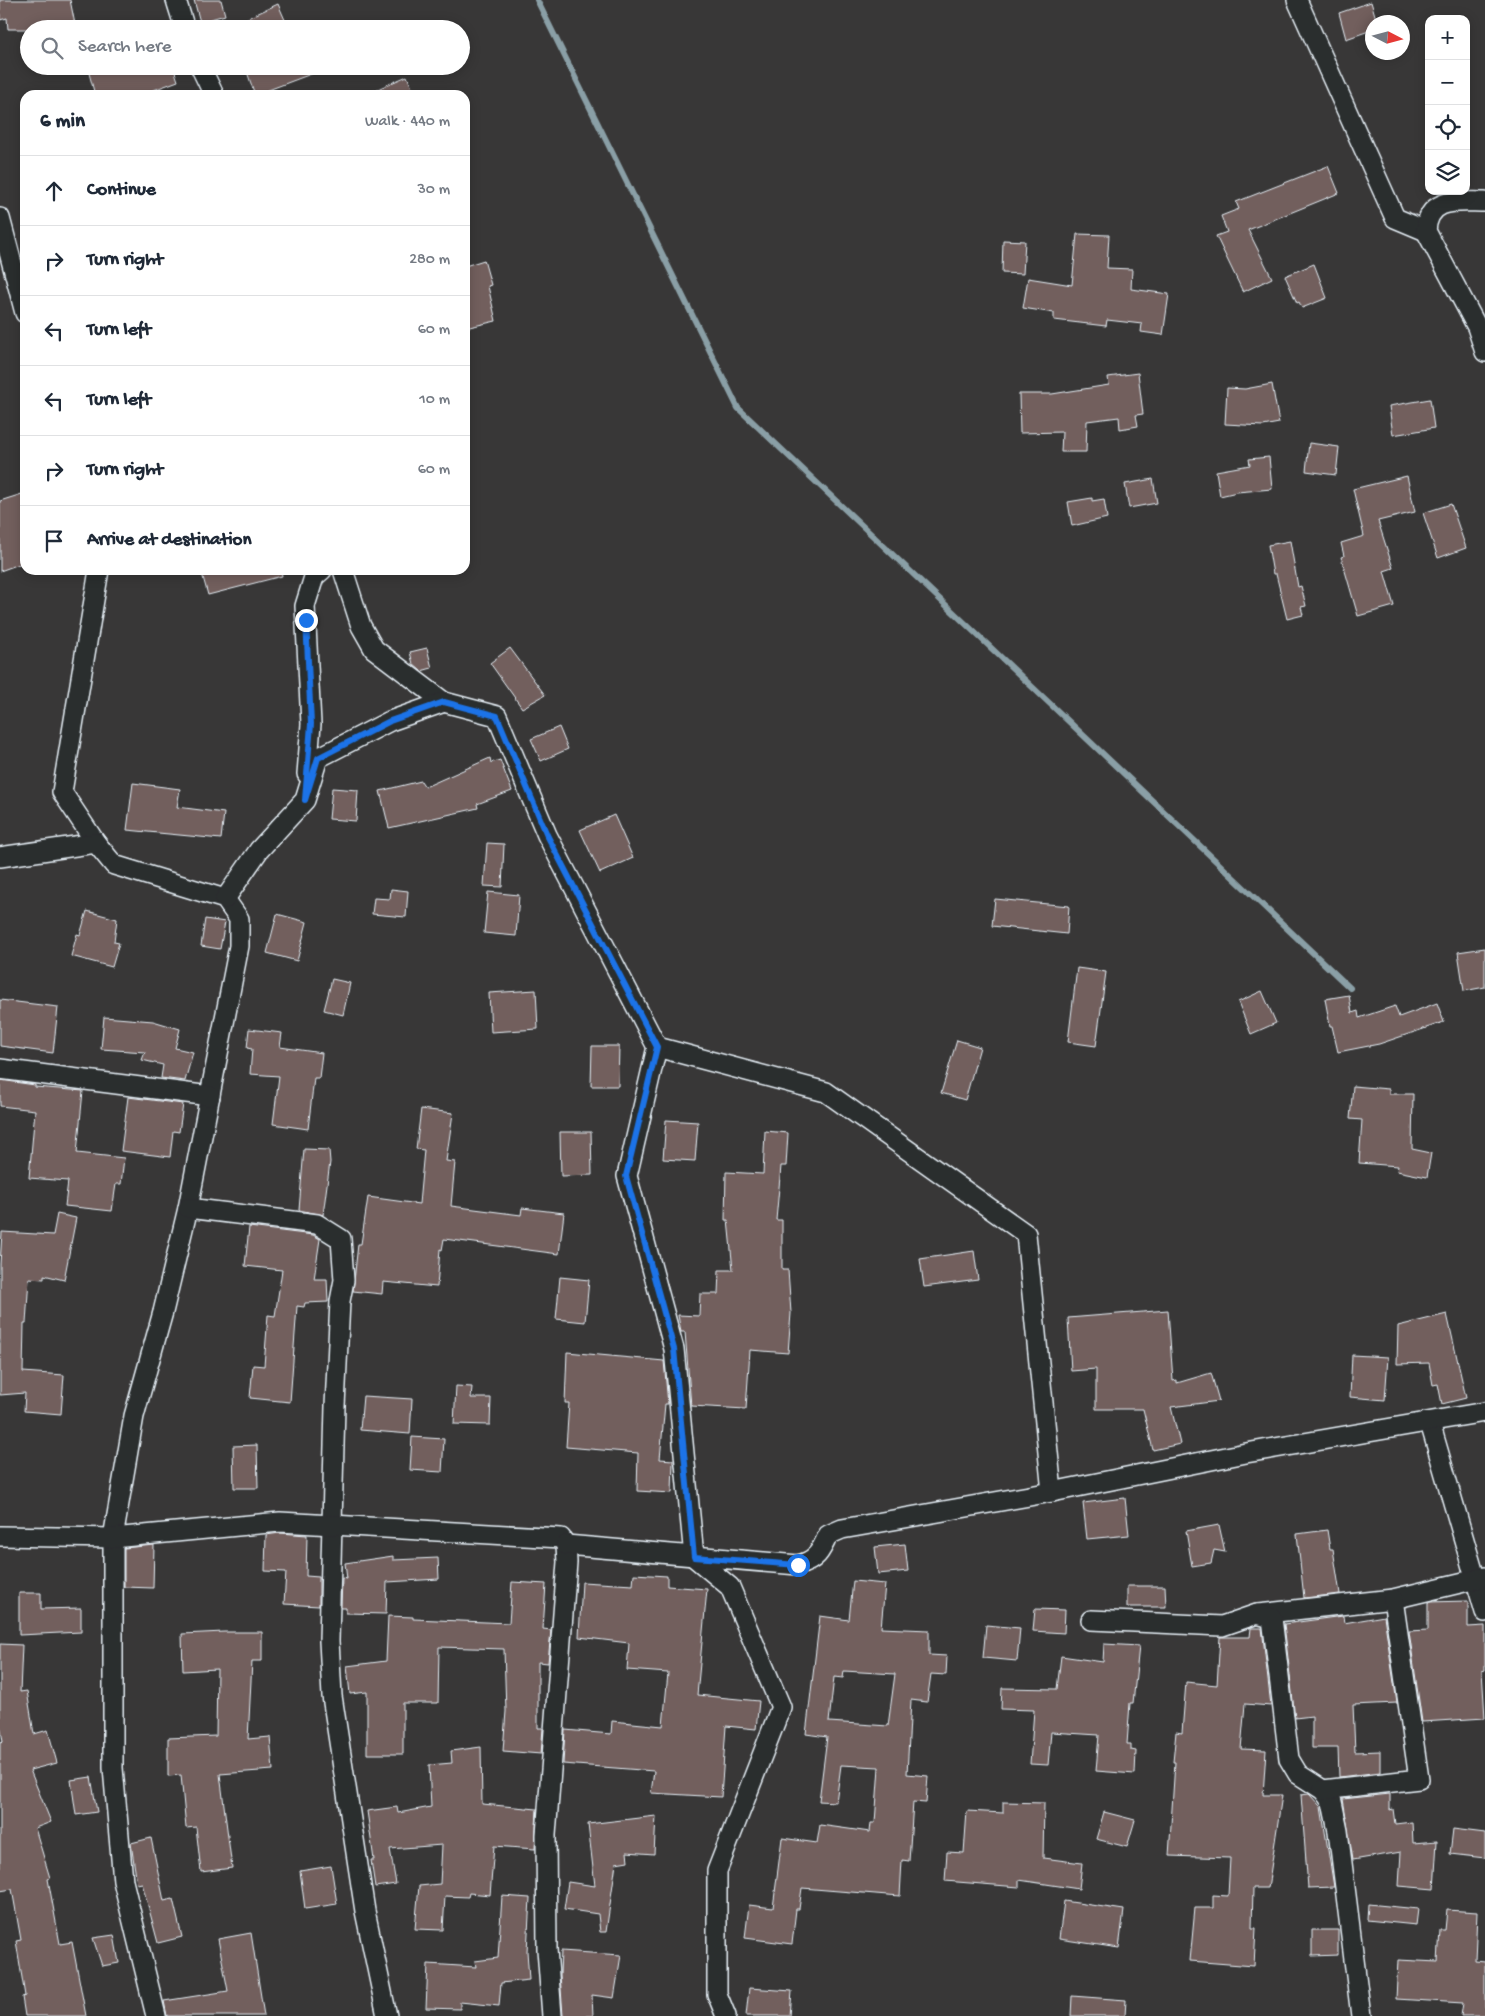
<!DOCTYPE html>
<meta charset="utf-8">
<style>
body{margin:0;font-family:"Gochi Hand",sans-serif;background:#f2f2f3;color:#1f2937}
.controls{position:absolute;right:15px;top:15px;display:grid;overflow:hidden;border-radius:10px;box-shadow:0 2px 12px #0003}
.controls button{width:45px;height:45px;display:grid;place-items:center;padding:0;border:0;border-bottom:1px solid #e0e1e3;background:#fff;color:#1f2937;font:25px sans-serif}
.compass{position:absolute;left:1365px;top:15px;width:45px;height:45px;border-radius:50%;background:#fff;box-shadow:0 2px 12px #0003;rotate:96deg}
.stop{position:absolute;width:15px;height:15px;margin:-11px;border:4px solid #1a73e8;border-radius:50%;background:#fff}
.stop.end{background:#1a73e8;border-color:#fff;box-shadow:0 1px 5px #0008}
.list{margin:0;padding:0;list-style:none}
h2{display:flex;justify-content:space-between;align-items:center;height:65px;margin:0;padding:0 20px;font-size:21px}
h2 small{font-size:16px;font-weight:400;color:#747a83}
.list li{display:grid;grid-template-columns:32px 1fr auto;gap:15px;align-items:center;box-sizing:border-box;height:70px;padding:0 20px;border-top:1px solid #e0e1e3}
.list b{display:block;font-size:19px;white-space:nowrap}
.list em{font-size:16px;font-style:normal;color:#747a83}
.icon{flex:none;width:28px;height:28px;fill:none;stroke:currentColor;stroke-width:2;stroke-linecap:round;stroke-linejoin:round}
.map{position:relative;flex:none;width:1485px;height:2016px;overflow:hidden}
.search{position:absolute;background:#fff;box-shadow:0 2px 12px #0003;left:20px;top:20px;width:450px;height:55px;display:flex;align-items:center;gap:12px;box-sizing:border-box;padding:0 18px;border-radius:28px;color:#747a83;font-size:19px}
.panel{position:absolute;background:#fff;box-shadow:0 2px 12px #0003;left:20px;top:90px;width:450px;height:485px;border-radius:15px}
.map>svg:first-child{display:block}
</style>
<div class="map">
<svg width="1485" height="2016" viewBox="0 0 1485 2016">
<rect width="100%" height="100%" fill="#383737"/>
<filter id="ink" filterUnits="userSpaceOnUse"><feTurbulence type="fractalNoise" baseFrequency=".02" numOctaves="2"/><feDisplacementMap in="SourceGraphic" scale="10" xChannelSelector="R" yChannelSelector="G"/><feConvolveMatrix kernelMatrix="1 2 1 2 8 2 1 2 1" color-interpolation-filters="sRGB"/></filter>
<g filter="url(#ink)">
<g fill="none" stroke-linecap="round" stroke-linejoin="round">
<path stroke="#8a9fa6" stroke-width="6" d="M537,0L738,408L1350,988"/>
</g>
<g fill="#725f5d" stroke="#e8f1f8" fill-rule="evenodd">
<path d="M0,0H70L76,29H8L7,18L0,20Z"/>
<path d="M194,0H221L225,15L200,22Z"/>
<path d="M1371,2L1377,22H1372V30L1346,39L1339,13Z"/>
<path d="M278,4L289,29H224Z"/>
<path d="M87,66H173L178,81L140,95H95Z"/>
<path d="M245,66H327V68L255,95Z"/>
<path d="M407,76L415,95H364Z"/>
<path d="M1328,166L1339,193L1248,230L1272,278L1243,292L1216,236L1227,232L1221,216L1239,209L1236,202Z"/>
<path d="M1077,234L1109,235L1107,268L1132,269L1131,289L1169,294L1163,335L1141,332L1142,324L1107,320L1106,326L1054,320V313L1023,308L1028,278L1072,285Z"/>
<path d="M1003,240L1025,241L1023,274L1002,273Z"/>
<path d="M484,260L491,285L488,286L496,321L465,328V266Z"/>
<path d="M1314,264L1327,298L1302,308L1299,302L1297,303L1285,276Z"/>
<path d="M1138,373L1143,414L1136,415L1138,426L1120,429L1119,417L1087,421L1086,452H1061L1062,432L1020,433L1019,394H1052L1109,385L1108,377Z"/>
<path d="M1272,384L1279,423L1263,426L1225,424L1227,388L1245,389Z"/>
<path d="M1430,399L1434,428L1393,435L1389,406Z"/>
<path d="M1309,443L1339,447L1336,475L1306,471Z"/>
<path d="M1269,457L1272,489L1237,492L1220,496L1216,471L1250,465L1249,459Z"/>
<path d="M1407,476L1415,512L1378,521L1393,568L1384,571L1394,606L1358,616L1341,557L1344,556L1341,543L1364,536L1353,489Z"/>
<path d="M1153,479L1157,503L1129,508L1125,484Z"/>
<path d="M25,493V562L0,571V501Z"/>
<path d="M1092,498V501L1104,499L1107,518L1072,526L1068,502Z"/>
<path d="M1451,504L1466,548L1438,558L1423,513Z"/>
<path d="M1290,541L1298,587L1301,586L1306,606L1301,607L1303,615L1287,619L1276,574H1273L1268,545Z"/>
<path d="M201,570H281L282,576L208,595Z"/>
<path d="M427,648L432,668L421,671L413,664L410,652Z"/>
<path d="M510,648L545,695L522,708L490,663Z"/>
<path d="M559,727L568,749L541,761L531,739Z"/>
<path d="M490,758L491,763L500,760L512,791L477,804L478,808L389,828L380,791L421,781L425,787Z"/>
<path d="M133,783L180,789L177,807L224,813L221,839L127,830Z"/>
<path d="M332,788L358,790L356,821L329,819Z"/>
<path d="M614,815L633,858L600,873L580,830Z"/>
<path d="M487,843L504,844L502,887L484,886Z"/>
<path d="M391,889L408,891L406,917L372,914L374,898L390,899Z"/>
<path d="M488,892L519,895L516,936L484,933Z"/>
<path d="M995,899L1069,906L1067,934L992,926Z"/>
<path d="M87,911L117,919L114,942L119,943L112,967L71,956L77,934L80,935Z"/>
<path d="M277,914L307,922L297,961L267,953Z"/>
<path d="M205,919L225,922L220,949L201,946Z"/>
<path d="M1485,948V987L1464,991L1458,952Z"/>
<path d="M1077,968L1106,972L1096,1046L1068,1042Z"/>
<path d="M332,979L350,983L343,1015L324,1010Z"/>
<path d="M536,990L538,1029L491,1032L489,993Z"/>
<path d="M1262,991L1276,1023L1251,1034L1238,1002Z"/>
<path d="M1349,995L1352,1013L1358,1011L1359,1018L1395,1006L1399,1017L1437,1003L1444,1022L1379,1044L1338,1052L1332,1026H1330L1325,999Z"/>
<path d="M0,1000L58,1007L53,1053L0,1046Z"/>
<path d="M104,1017L153,1021L180,1029L175,1048L193,1052L185,1081L161,1078L163,1065L142,1060L145,1052L101,1049Z"/>
<path d="M249,1029L282,1033L280,1047L322,1053L319,1078H314L308,1129L273,1124L279,1076L250,1074L252,1049L247,1048Z"/>
<path d="M957,1040L980,1047L965,1100L941,1093Z"/>
<path d="M592,1046H619L618,1086H591Z"/>
<path d="M0,1080L35,1085V1087L83,1091L77,1153L124,1158L121,1184H116L112,1211L65,1206L68,1181L29,1178L35,1110L0,1106Z"/>
<path d="M1353,1086L1389,1089V1094H1413L1412,1149L1431,1153L1427,1177L1397,1171L1398,1166L1359,1163L1362,1120L1350,1119Z"/>
<path d="M128,1097L183,1104L179,1132L173,1131L170,1157L121,1151Z"/>
<path d="M421,1109L453,1113L446,1161L455,1162L451,1206L521,1215L522,1208L564,1213L559,1254L444,1239L442,1250L440,1249L437,1287L383,1282L382,1294L353,1291L358,1244H361L368,1197L419,1204L424,1150L416,1149Z"/>
<path d="M666,1120L698,1122L695,1161L663,1159Z"/>
<path d="M765,1131L788,1133L786,1166H781L776,1220H782V1270H788L791,1313L788,1353L750,1350L746,1409L691,1406L685,1332H681L678,1315L699,1316L700,1294H718L719,1270H733L728,1220H725L726,1172L763,1174Z"/>
<path d="M560,1132H591L592,1175L561,1176Z"/>
<path d="M304,1149L329,1150L330,1162L323,1215L299,1210Z"/>
<path d="M57,1214L76,1218L64,1280L44,1275V1279L29,1278L26,1323H24L23,1372L64,1375L61,1414L24,1411L25,1393L0,1395V1264L2,1232L53,1235Z"/>
<path d="M249,1227L313,1235L320,1239L314,1279H327L328,1302L305,1303L304,1307L297,1306L290,1402L250,1398L253,1365L264,1366L268,1315L275,1316L282,1270L245,1266Z"/>
<path d="M974,1251L978,1280L924,1287L920,1259Z"/>
<path d="M560,1277L589,1280L585,1322L556,1319Z"/>
<path d="M1168,1310L1173,1381L1177,1380V1383L1211,1373L1219,1401L1171,1407L1180,1444L1153,1450L1143,1409H1096V1369L1071,1371L1068,1318Z"/>
<path d="M1447,1314L1466,1398L1442,1404L1438,1384L1433,1385L1429,1363L1397,1364L1398,1326Z"/>
<path d="M567,1352L664,1361L668,1404H665L660,1459L673,1460L672,1493L637,1491L638,1453L566,1447L569,1403H565Z"/>
<path d="M1352,1355L1388,1357L1385,1400L1350,1397Z"/>
<path d="M456,1386L472,1387L471,1398H491L490,1425L454,1424Z"/>
<path d="M363,1396L412,1399L410,1434L360,1430Z"/>
<path d="M412,1437L444,1439L442,1472L410,1470Z"/>
<path d="M257,1445L258,1488H234L233,1446Z"/>
<path d="M1125,1498L1129,1535L1087,1539L1083,1503Z"/>
<path d="M1219,1525L1225,1552L1214,1550L1211,1563L1192,1566L1186,1531Z"/>
<path d="M1327,1530L1330,1549H1333L1340,1594L1304,1598L1297,1534Z"/>
<path d="M280,1533L307,1535L306,1576L319,1577V1606L284,1604L286,1572L265,1571L266,1535Z"/>
<path d="M905,1544L908,1571L878,1574L875,1547Z"/>
<path d="M154,1545L153,1588L124,1587V1548Z"/>
<path d="M393,1556V1560L438,1558L439,1579L387,1582L386,1614L346,1613V1608H341L342,1578L347,1579L345,1563Z"/>
<path d="M634,1574L667,1576V1586L707,1589L697,1695L759,1701L756,1729L726,1726L721,1797L651,1793L654,1771L563,1764L565,1730L611,1734L612,1721L663,1726L668,1673L627,1670L629,1643L579,1637L582,1582L633,1585Z"/>
<path d="M853,1581L885,1584L881,1628L929,1630V1655L947,1656L946,1675L931,1674L927,1702L911,1700L907,1774L928,1776L926,1803L913,1802L909,1861L902,1860L900,1896L802,1888L799,1909H796L792,1944L745,1938L749,1905L773,1908L782,1838L817,1843L820,1825L870,1832L871,1823H875L879,1767L841,1765L836,1802L819,1801L827,1737L806,1734L820,1616L849,1620ZM844,1671L895,1674L888,1726L829,1722L834,1677L843,1678Z"/>
<path d="M512,1582L546,1584L543,1629L551,1630L548,1663L538,1662V1728H543L541,1754L503,1751L506,1711L504,1649L439,1647L438,1703H403V1754H367V1692L350,1694L347,1666L386,1661L388,1616L413,1617V1619L509,1623Z"/>
<path d="M1127,1586H1165L1166,1607H1127Z"/>
<path d="M19,1593H41V1609L81,1608V1632L19,1635Z"/>
<path d="M1468,1601V1627L1485,1626V1670L1482,1671L1485,1718L1422,1722L1409,1631L1428,1630V1602Z"/>
<path d="M1035,1609L1065,1610L1064,1633L1033,1631Z"/>
<path d="M1343,1616L1344,1623L1384,1616L1397,1703L1353,1705L1355,1752L1380,1751V1772L1339,1777L1338,1748H1312V1716L1295,1718L1284,1624Z"/>
<path d="M986,1625L1020,1628L1017,1661L983,1658Z"/>
<path d="M1251,1628H1262L1271,1706L1245,1704L1241,1749L1266,1750L1263,1795H1282L1268,1888H1253L1252,1928H1256L1254,1966L1190,1961L1195,1908H1213V1895L1228,1896L1230,1858L1169,1856L1175,1762H1173L1176,1732L1182,1733L1186,1682L1217,1685L1220,1637H1250Z"/>
<path d="M224,1632H262V1661H252L248,1739L270,1737L273,1770L220,1774L232,1868L201,1872L196,1827L186,1828L181,1775L168,1776V1738L216,1736L217,1669L183,1671L182,1634Z"/>
<path d="M0,1644L22,1645L20,1692L27,1691L34,1734L48,1730L57,1763L30,1770L51,1822L35,1828L50,1878L48,1879L60,1944L72,1942L86,2016H25L22,1997L25,1996L16,1941L21,1940L12,1889L0,1891V1743L3,1742L0,1724Z"/>
<path d="M1104,1644L1139,1646L1133,1703H1130L1127,1744H1131V1750L1136,1751L1135,1774L1096,1771L1099,1735L1051,1732L1048,1765L1030,1764L1034,1710L1001,1709L1002,1688L1057,1689L1061,1656L1103,1662Z"/>
<path d="M481,1747L482,1804L537,1809L535,1849L494,1846L490,1895L469,1893L468,1897L445,1896L443,1930L415,1929L419,1886L440,1884L442,1845L390,1849L396,1884L375,1887L371,1860H374L367,1811L397,1807L398,1813L431,1807L429,1765L452,1763L451,1751Z"/>
<path d="M91,1777L97,1812L76,1815L71,1780Z"/>
<path d="M1309,1794L1321,1807L1334,1887L1308,1888L1301,1795Z"/>
<path d="M1390,1794V1810L1393,1809L1395,1824L1412,1822L1413,1843L1437,1841L1434,1889L1399,1886L1401,1852L1353,1860L1343,1799Z"/>
<path d="M1003,1802L1044,1803L1043,1858L1082,1863L1079,1889L1019,1880V1887L945,1881L947,1852L964,1853L967,1811L1003,1813Z"/>
<path d="M1104,1812L1135,1820L1127,1847L1096,1839Z"/>
<path d="M656,1816L654,1854L627,1852L628,1861L616,1863L606,1932H600L598,1914L564,1909L568,1882L595,1886L588,1824Z"/>
<path d="M1453,1829L1485,1833V1858L1450,1854Z"/>
<path d="M151,1838L164,1901L173,1899L182,1937L158,1943L142,1883L137,1884L131,1843Z"/>
<path d="M331,1866L337,1904L305,1909L300,1871Z"/>
<path d="M502,1896L530,1898L527,1951L529,1980L501,1983L499,2006L460,2002V2009L426,2008L428,1964L476,1967L475,1961L498,1958Z"/>
<path d="M1064,1901L1124,1910L1119,1948L1059,1939Z"/>
<path d="M1368,1904L1418,1909L1416,1925L1367,1920Z"/>
<path d="M1447,1910L1477,1912L1475,1961L1485,1962V2016H1461L1463,2003L1396,1999L1398,1960L1438,1962L1440,1930H1445Z"/>
<path d="M1312,1930H1338V1955L1312,1956Z"/>
<path d="M251,1933L264,2016H167L164,2001L228,1991L218,1939Z"/>
<path d="M114,1935L119,1963L102,1966L93,1938Z"/>
<path d="M561,1951L621,1955L614,1998L592,1995L593,2016H563L560,1975Z"/>
<path d="M749,1988L792,1991L790,2016H746Z"/>
<path d="M1072,1996L1126,2000L1125,2016H1071Z"/>
</g>
<g fill="none" stroke-linecap="round" stroke-linejoin="round">
<g stroke="#e8f1f8" stroke-width="22">
<g id="minor">
<path d="M176,0L185,29"/>
<path d="M1297,0L1395,218L1426,231"/>
<path d="M200,66L214,95"/>
<path d="M1485,202C1458,202 1428,196 1426,231L1477,327L1485,352"/>
<path d="M0,218L25,313"/>
<path d="M99,570L62,792L96,843L114,865L225,899L239,919V946L188,1208L163,1312L134,1416L113,1538V1768L123,1881L156,2016"/>
<path d="M343,570L361,626L374,649L444,702L497,716L547,835L657,1047L826,1092L1026,1234L1052,1492"/>
<path d="M307,774L311,724L305,606L314,577L322,570"/>
<path d="M0,857L96,843"/>
<path d="M225,899L259,850L305,800L318,758L390,721L444,702"/>
<path d="M657,1047L627,1176L674,1349L694,1557L730,1587L781,1707L717,1871V1994L726,2016"/>
<path d="M0,1069L210,1096"/>
<path d="M188,1208L317,1224L341,1239L344,1280L340,1301L335,1406L329,1641L332,1696L365,1911L387,2016"/>
<path d="M1430,1423L1485,1612"/>
<path d="M0,1536L113,1538L280,1522L561,1538L566,1545L567,1562L546,1835L547,1949L552,2016"/>
<path d="M566,1545L798,1565C816,1561 821,1551 828,1535L842,1529L1052,1492L1246,1453L1485,1412"/>
<path d="M1258,1614L1393,1599L1485,1577"/>
<path d="M1091,1620L1222,1626L1257,1614L1272,1618L1289,1759L1298,1774L1323,1790L1332,1802L1338,1831L1361,2016"/>
<path d="M1323,1790L1419,1779L1393,1599"/>
</g>
</g>
<use href="#minor" stroke="#2a2d2e" stroke-width="19"/>
</g>
</g>
<g fill="none" stroke-linecap="round" stroke-linejoin="round" filter="url(#ink)">
<path stroke="#1a73e8" stroke-width="6" d="M306,620L311,724L305,800L318,758L390,721L444,702L497,716L547,835L657,1047L626,1176L674,1349L694,1557L798,1565"/>
</g>
</svg>
<div class="controls">
<button>+</button>
<button>−</button>
<button><svg class="icon" aria-label="locate" viewBox="0 0 24 24"><circle cx="12" cy="12" r="6"/><path d="M12 2v4M12 18v4M2 12h4M18 12h4"/></svg></button>
<button><svg class="icon" aria-label="layers" viewBox="0 0 24 24"><path d="M12 4l9 5-9 5-9-5zM3 14l9 5 9-5"/></svg></button>
</div>
<svg class="compass" viewBox="-18 -18 36 36"><path d="M0-13l5 13h-10z" fill="#e53935"/><path d="M0 13l5-13h-10z" fill="#747a83"/></svg>
<div class="stop" style="left:798px;top:1565px"></div>
<div class="stop end" style="left:306px;top:620px"></div>
<div class="search"><svg class="icon" aria-label="search" viewBox="0 0 24 24"><circle cx="10" cy="10" r="6"/><path d="M15 15l6 6"/></svg>Search here</div>
<section class="panel">
<h2>6 min<small>Walk · 440 m</small></h2>
<ul class="list">
<li><svg class="icon" aria-label="ahead" viewBox="0 0 24 24"><path d="M12 20V5M6 11l6-6 6 6"/></svg><div><b>Continue</b></div><em>30 m</em></li>
<li><svg class="icon" aria-label="right" viewBox="0 0 24 24"><path d="M7 20v-9h11M14 6l5 5-5 5"/></svg><div><b>Turn right</b></div><em>280 m</em></li>
<li><svg class="icon" aria-label="left" viewBox="0 0 24 24"><path d="M17 20v-9H6M10 6l-5 5 5 5"/></svg><div><b>Turn left</b></div><em>60 m</em></li>
<li><svg class="icon" aria-label="left" viewBox="0 0 24 24"><path d="M17 20v-9H6M10 6l-5 5 5 5"/></svg><div><b>Turn left</b></div><em>10 m</em></li>
<li><svg class="icon" aria-label="right" viewBox="0 0 24 24"><path d="M7 20v-9h11M14 6l5 5-5 5"/></svg><div><b>Turn right</b></div><em>60 m</em></li>
<li><svg class="icon" aria-label="arrive" viewBox="0 0 24 24"><path d="M6 21V4h12l-3 4 3 4H6"/></svg><div><b>Arrive at destination</b></div></li>
</ul>
</section>
</div>
